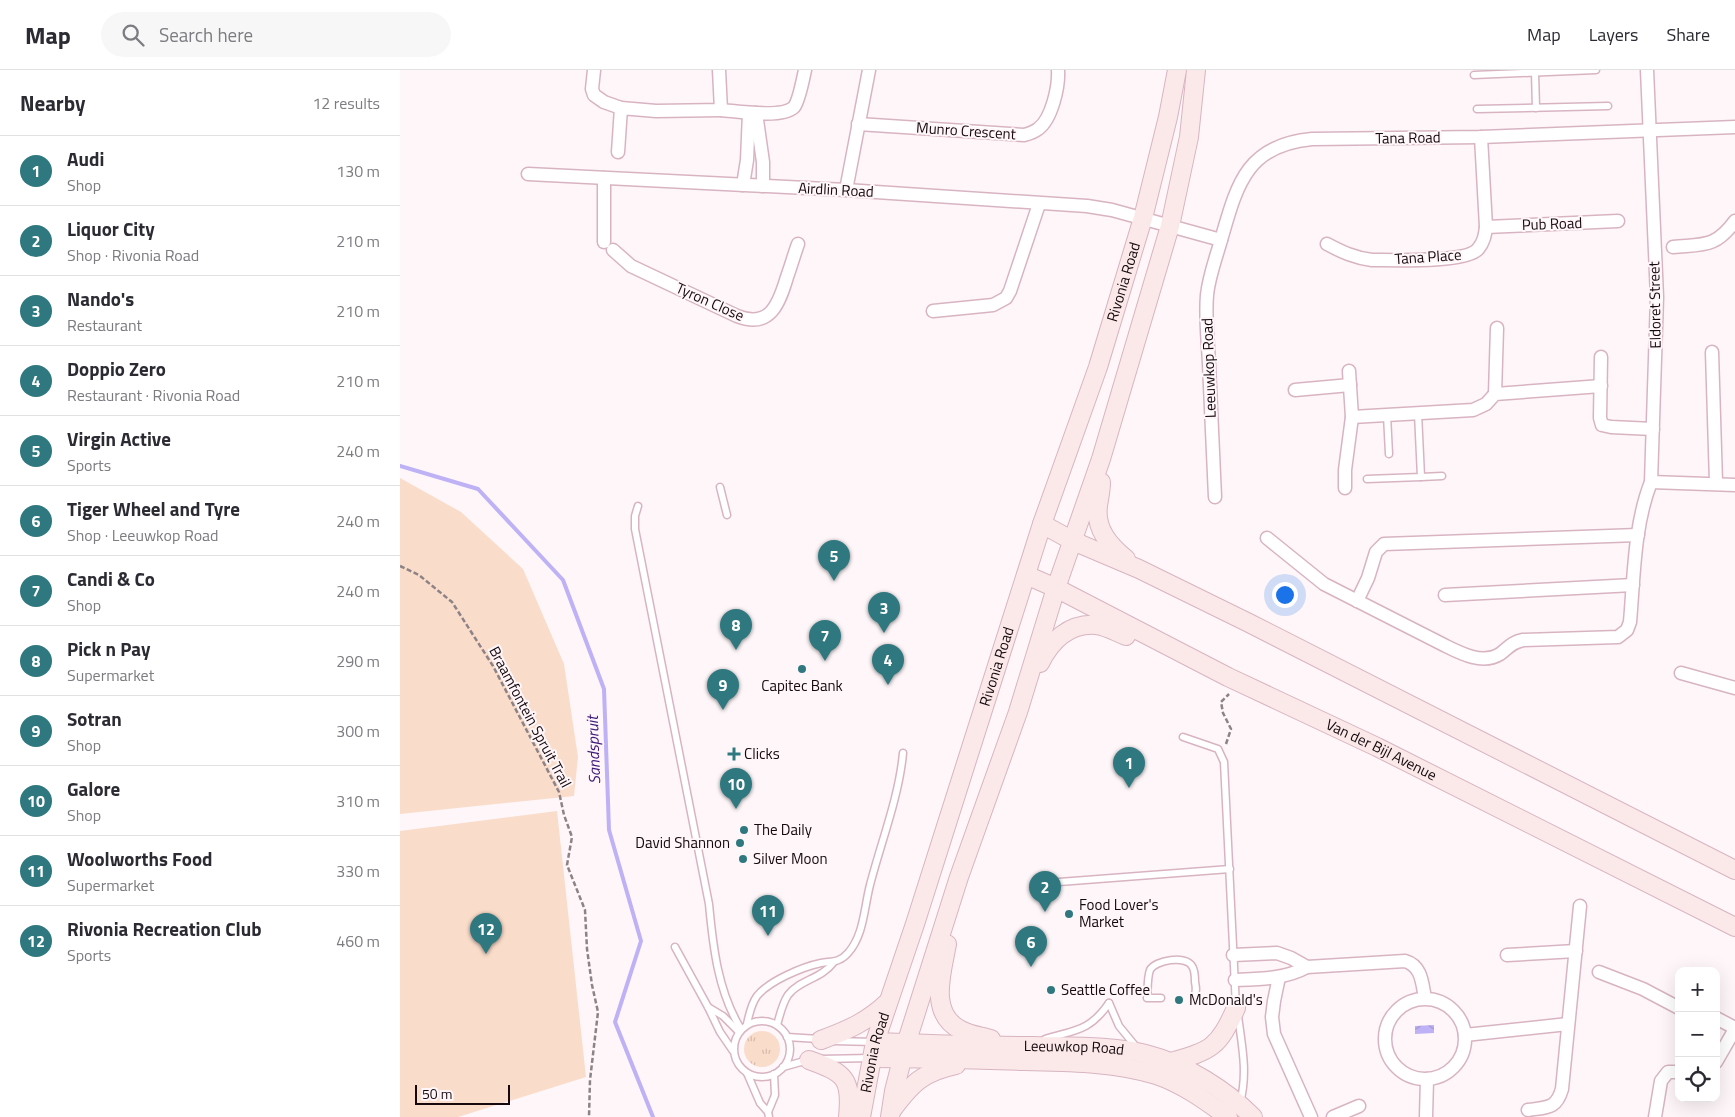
<!DOCTYPE html>
<meta charset="utf-8">
<style>
body{margin:0;font-family:"Titillium Web",sans-serif;background:#f7f7f7;color:#2b2b33}
.controls{position:absolute;right:15px;bottom:15px;display:grid;overflow:hidden;border-radius:10px;box-shadow:0 5px 20px #0002}
.controls button{width:45px;height:45px;display:grid;place-items:center;padding:0;border:0;border-bottom:1px solid #e1e1e2;background:#fff;color:#2b2b33;font:25px sans-serif}
.scale{position:absolute;left:15px;bottom:12px;width:95px;box-sizing:border-box;padding-left:5px;border:2px solid #15090e;border-top:0;font-size:14px;line-height:18px;white-space:nowrap;color:#15090e;-webkit-text-stroke:4px #fef6f9;paint-order:stroke}
.you{position:absolute;left:884px;top:524px;width:18px;height:18px;margin:-12px;border:4px solid #fff;border-radius:50%;background:#1a73e8;box-shadow:0 0 0 8px #1a73e833}
.badge{display:grid;place-items:center;width:32px;height:32px;border-radius:50%;background:#2f787f;color:#fff;font-size:16px;font-weight:700}
.pin{position:absolute;translate:-50% -41px;filter:drop-shadow(0 1px 2px #0008)}
.pin::after{content:'';position:absolute;top:26px;width:18px;height:15px;background:inherit;clip-path:polygon(0 0,100% 0,50% 100%)}
.list{margin:0;padding:0;list-style:none}
h2{display:flex;justify-content:space-between;align-items:center;height:65px;margin:0;padding:0 20px;font-size:21px}
h2 small{font-size:16px;font-weight:400;color:#7c7c81}
.list li{display:grid;grid-template-columns:32px 1fr auto;gap:15px;align-items:center;box-sizing:border-box;height:70px;padding:0 20px;border-top:1px solid #e1e1e2}
.list b{display:block;font-size:19px;white-space:nowrap}
.list p{margin:0;font-size:16px;white-space:nowrap;color:#7c7c81}
.list em{font-size:16px;font-style:normal;color:#7c7c81}
.icon{flex:none;width:28px;height:28px;fill:none;stroke:currentColor;stroke-width:2;stroke-linecap:round;stroke-linejoin:round}
.map{position:relative;flex:none;width:1335px;height:1047px;overflow:hidden}
header{display:flex;align-items:center;gap:30px;box-sizing:border-box;height:70px;padding:0 25px;background:#fff;border-bottom:1px solid #e1e1e2}
header strong{font-size:24px}
nav{display:flex;gap:28px;margin-inline-start:auto;font-size:18px}
.search{width:350px;height:45px;background:#f7f7f7;display:flex;align-items:center;gap:12px;box-sizing:border-box;padding:0 18px;border-radius:28px;color:#7c7c81;font-size:19px}
main{display:flex}
aside{flex:1;background:#fff}
.map>svg:first-child{display:block}
</style>
<header>
<strong>Map</strong>
<div class="search"><svg class="icon" aria-label="search" viewBox="0 0 24 24"><circle cx="10" cy="10" r="6"/><path d="M15 15l6 6"/></svg>Search here</div>
<nav><a>Map</a><a>Layers</a><a>Share</a></nav>
</header>
<main>
<aside>
<h2>Nearby<small>12 results</small></h2>
<ul class="list">
<li><span class="badge">1</span><div><b>Audi</b><p>Shop</p></div><em>130 m</em></li>
<li><span class="badge">2</span><div><b>Liquor City</b><p>Shop · Rivonia Road</p></div><em>210 m</em></li>
<li><span class="badge">3</span><div><b>Nando's</b><p>Restaurant</p></div><em>210 m</em></li>
<li><span class="badge">4</span><div><b>Doppio Zero</b><p>Restaurant · Rivonia Road</p></div><em>210 m</em></li>
<li><span class="badge">5</span><div><b>Virgin Active</b><p>Sports</p></div><em>240 m</em></li>
<li><span class="badge">6</span><div><b>Tiger Wheel and Tyre</b><p>Shop · Leeuwkop Road</p></div><em>240 m</em></li>
<li><span class="badge">7</span><div><b>Candi &amp; Co</b><p>Shop</p></div><em>240 m</em></li>
<li><span class="badge">8</span><div><b>Pick n Pay</b><p>Supermarket</p></div><em>290 m</em></li>
<li><span class="badge">9</span><div><b>Sotran</b><p>Shop</p></div><em>300 m</em></li>
<li><span class="badge">10</span><div><b>Galore</b><p>Shop</p></div><em>310 m</em></li>
<li><span class="badge">11</span><div><b>Woolworths Food</b><p>Supermarket</p></div><em>330 m</em></li>
<li><span class="badge">12</span><div><b>Rivonia Recreation Club</b><p>Sports</p></div><em>460 m</em></li>
</ul>
</aside>
<div class="map">
<svg width="1335" height="1047" viewBox="0 0 1335 1047">
<defs>
<pattern id="grass-tufts" width="24" height="20" patternUnits="userSpaceOnUse" patternTransform="scale(1.25)"><rect width="24" height="20" fill="#fadcca"/><path d="M3 7l-1-3M5 7V3M7 7l1-3M15 17l-1-3M17 17v-4M19 17l1-3" fill="none" stroke="#d5bbac"/></pattern>
<pattern id="water-waves" width="16" height="10" patternUnits="userSpaceOnUse" patternTransform="scale(1.25)"><rect width="16" height="10" fill="#beb1f5"/><path d="M0 5q4-4 8 0t8 0" fill="none" stroke="#a297d1"/></pattern>
</defs>
<rect width="100%" height="100%" fill="#fef6f9"/>
<circle fill="url(#grass-tufts)" cx="362" cy="979" r="18"/>
<g fill="#fadcca">
<path d="M0,408L61,442L123,499L164,594L178,687L174,726L0,744Z"/>
<path d="M157,741L186,1007L58,1047H0V761Z"/>
</g>
<path fill="url(#water-waves)" d="M1034,955V963L1015,964V956Z"/>
<g fill="none" stroke-linecap="round" stroke-linejoin="round">
<path stroke="#beb1f5" stroke-width="4" d="M0,396L78,419L163,510L204,619L209,760L241,871L215,952L253,1047"/>
<g stroke="#d8b4c2" stroke-width="9">
<g id="lane">
<path d="M1135,2L1136,38"/>
<path d="M1074,5L1196,0"/>
<path d="M1077,39L1208,36"/>
<path d="M987,345L989,384"/>
<path d="M1021,407L1042,406"/>
<path d="M967,409L1021,407L1018,343"/>
<path d="M320,417L327,445"/>
<path d="M238,436L235,446V459L309,834C313,877 318,922 341,959"/>
<path d="M783,667L818,679L824,692L836,937"/>
<path d="M639,815L646,813L830,799"/>
<path d="M275,877L308,937L320,962L333,981"/>
<path d="M761,928H747C748,920 747,908 750,900C755,890 786,885 792,896C795,900 795,907 795,912C796,917 797,922 794,927"/>
<path d="M709,933L719,956L737,978"/>
<path d="M308,937L323,946L338,961"/>
<path d="M838,946C842,976 848,1003 840,1033"/>
<circle cx="362" cy="979" r="28"/>
<path d="M347,954C349,945 351,934 357,926C369,911 402,897 421,893C432,891 439,893 448,883C464,865 464,838 470,815C481,772 499,727 503,683"/>
<path d="M377,955C380,945 382,934 388,925C399,910 421,909 433,893"/>
<path d="M387,967L419,969"/>
<path d="M645,969C675,960 690,961 709,933"/>
<path d="M434,971L474,972"/>
<path d="M421,989L471,988"/>
<path d="M383,997L408,990"/>
<path d="M347,1003L360,1033L368,1042L369,1047"/>
<path d="M368,1042L375,1025L374,1004"/>
</g>
</g>
<g stroke="#d8b4c2" stroke-width="15">
<g id="street">
<path d="M194,0L192,19L194,25L204,32L221,38"/>
<path d="M321,40C336,41 382,49 394,37C399,31 403,9 405,0"/>
<path d="M356,43L363,92V116"/>
<path d="M458,54L624,65C628,64 634,62 638,59C652,49 659,16 658,0"/>
<path d="M218,82L221,38L256,41L321,40L319,0"/>
<path d="M128,104L446,120L687,136L712,140L821,170"/>
<path d="M343,115L347,90L349,43"/>
<path d="M446,120L469,0"/>
<path d="M1086,157L1218,151"/>
<path d="M204,172V108"/>
<path d="M927,174C942,182 955,188 972,190C993,190 1067,193 1078,179C1084,172 1085,165 1086,157L1081,67"/>
<path d="M1273,177C1304,174 1315,178 1335,151"/>
<path d="M213,180L231,196L337,246C370,259 379,234 387,207C391,196 394,185 398,174"/>
<path d="M533,241L593,235L606,228L610,221L639,134"/>
<path d="M1312,282L1316,413"/>
<path d="M1201,287L1200,348L1202,355L1211,357L1253,359"/>
<path d="M895,320L950,315"/>
<path d="M1095,324L1097,258"/>
<path d="M952,347L1073,340L1086,334L1095,324L1201,316"/>
<path d="M1251,412L1335,415"/>
<path d="M945,418V400L952,347L949,301"/>
<path d="M815,427C813,383 811,338 809,294C808,271 805,248 807,225C809,206 816,188 821,170C837,115 846,75 912,69L1081,67L1335,57"/>
<path d="M867,468L924,514L1044,575C1060,583 1082,595 1100,584C1108,578 1112,572 1123,570L1218,567L1227,560L1230,552C1234,506 1234,455 1251,412L1257,227L1247,0"/>
<path d="M1045,525L1233,515"/>
<path d="M957,531L968,508L976,482L984,474L1238,465"/>
<path d="M1281,603L1335,618"/>
<path d="M833,885L877,883L891,888L907,897"/>
<path d="M1107,885L1176,881"/>
<path d="M1199,902L1243,919L1279,938"/>
<path d="M879,907L874,931L872,947L874,964L911,1047"/>
<path d="M835,910C860,909 885,909 907,897L1005,891C1022,896 1022,913 1025,928"/>
<circle cx="1025" cy="969" r="40"/>
<path d="M1316,948L1335,958"/>
<path d="M1065,965L1168,954"/>
<path d="M1316,992L1335,959"/>
<path d="M1128,1040C1146,1037 1156,1040 1162,1019L1180,836"/>
<path d="M933,1047L959,1036"/>
<path d="M1026,1047L1027,1009"/>
<path d="M1255,1047L1261,1011L1268,1002H1279"/>
</g>
</g>
<g stroke="#d8b4c2" stroke-width="20">
<g id="secondary">
<path d="M701,412C701,421 699,428 698,436C695,459 709,475 726,489"/>
<path d="M642,454L673,471L739,499L849,553L1335,800"/>
<path id="s1" d="M626,505L656,518L828,607L977,677L1335,857"/>
<path d="M640,593C651,571 669,553 696,555C706,556 716,562 726,566"/>
<path d="M547,874C542,902 528,944 561,960C570,965 581,966 591,969"/>
<path d="M421,970C448,960 467,952 488,932"/>
<path id="s2" d="M475,972C527,974 580,976 632,976C669,977 713,975 749,985C785,994 827,1021 853,1047"/>
<path d="M472,988C523,988 573,989 624,991C667,992 715,992 756,1005C783,1014 806,1031 828,1047"/>
<path d="M409,990C445,1003 452,1008 448,1047"/>
<path d="M771,992C812,980 818,978 836,938"/>
<path d="M492,1040C512,1013 523,1002 556,995"/>
<path id="s3" d="M461,1047L475,972L515,854L642,454L698,297L743,148L768,47L777,0"/>
<path d="M490,1047L494,1021L506,974L559,807L618,642L656,518L701,389L770,156L789,67L796,0"/>
</g>
</g>
<g stroke="#8d8387" stroke-width="2.5" stroke-dasharray="5 2.5" stroke-linecap="butt">
<path d="M0,496L19,505L52,532L93,596L159,722L164,745L172,767L167,795L185,840L187,879L192,915L198,942L190,1010L189,1047"/>
<path d="M826,674L831,659L823,643L821,632L829,624"/>
</g>
<use href="#lane" stroke="#fff" stroke-width="6"/>
<use href="#street" stroke="#fff" stroke-width="12"/>
<use href="#secondary" stroke="#fae9e8" stroke-width="18"/>
</g>
<g fill="#2f787f" stroke="#fef6f9" stroke-width="2">
<circle cx="402" cy="599" r="5"/>
<path d="M331.5 676.5h5v5h5v5h-5v5h-5v-5h-5v-5h5z"/>
<circle cx="344" cy="760" r="5"/>
<circle cx="340" cy="773" r="5"/>
<circle cx="343" cy="789" r="5"/>
<circle cx="669" cy="844" r="5"/>
<circle cx="651" cy="920" r="5"/>
<circle cx="779" cy="930" r="5"/>
</g>
<g text-anchor="middle" stroke-width="4" stroke-linejoin="round" paint-order="stroke">
<g font-size="15" fill="#15090e" stroke="#fef6f9">
<text transform="translate(566 61) rotate(4)" y="5">Munro Crescent</text>
<text transform="translate(1008 68) rotate(-1)" y="5">Tana Road</text>
<text transform="translate(436 120) rotate(3)" y="5">Airdlin Road</text>
<text transform="translate(1152 154) rotate(-2)" y="5">Pub Road</text>
<text transform="translate(1028 187) rotate(-4)" y="5">Tana Place</text>
<text dy="5" stroke="none"><textPath href="#s3" startOffset="876">Rivonia Road</textPath></text>
<text transform="translate(310 232) rotate(24)" y="5">Tyron Close</text>
<text transform="translate(1255 235) rotate(-91)" y="5">Eldoret Street</text>
<text transform="translate(809 298) rotate(-92)" y="5">Leeuwkop Road</text>
<text dy="5" stroke="none"><textPath href="#s3" startOffset="471">Rivonia Road</textPath></text>
<text transform="translate(130 647) rotate(62)" y="5">Braamfontein Spruit Trail</text>
<text dy="5" stroke="none"><textPath href="#s1" startOffset="396">Van der Bijl Avenue</textPath></text>
<text dy="5" stroke="none"><textPath href="#s2" startOffset="199">Leeuwkop Road</textPath></text>
<text dy="5" stroke="none"><textPath href="#s3" startOffset="66">Rivonia Road</textPath></text>
</g>
<g font-size="15" fill="#15090e" stroke="#fef6f9" text-anchor="start">
<text x="402" y="621" text-anchor="middle">Capitec Bank</text>
<text x="344" y="689">Clicks</text>
<text x="354" y="765">The Daily</text>
<text x="330" y="778" text-anchor="end">David Shannon</text>
<text x="353" y="794">Silver Moon</text>
<text x="679" y="840">Food Lover's<tspan x="679" dy="17">Market</tspan></text>
<text x="661" y="925">Seattle Coffee</text>
<text x="789" y="935">McDonald's</text>
</g>
<g font-size="16" font-style="italic" fill="#3d1a79" stroke="#fef6f9">
<text transform="translate(193 680) rotate(-92)" y="6">Sandspruit</text>
</g>
</g>
</svg>
<div class="controls">
<button>+</button>
<button>−</button>
<button><svg class="icon" aria-label="locate" viewBox="0 0 24 24"><circle cx="12" cy="12" r="6"/><path d="M12 2v4M12 18v4M2 12h4M18 12h4"/></svg></button>
</div>
<div class="scale">50 m</div>
<div class="you"></div>
<div class="pin badge" style="left:729px;top:718px">1</div>
<div class="pin badge" style="left:645px;top:842px">2</div>
<div class="pin badge" style="left:484px;top:563px">3</div>
<div class="pin badge" style="left:488px;top:615px">4</div>
<div class="pin badge" style="left:434px;top:511px">5</div>
<div class="pin badge" style="left:631px;top:897px">6</div>
<div class="pin badge" style="left:425px;top:591px">7</div>
<div class="pin badge" style="left:336px;top:580px">8</div>
<div class="pin badge" style="left:323px;top:640px">9</div>
<div class="pin badge" style="left:336px;top:739px">10</div>
<div class="pin badge" style="left:368px;top:866px">11</div>
<div class="pin badge" style="left:86px;top:884px">12</div>
</div>
</main>
